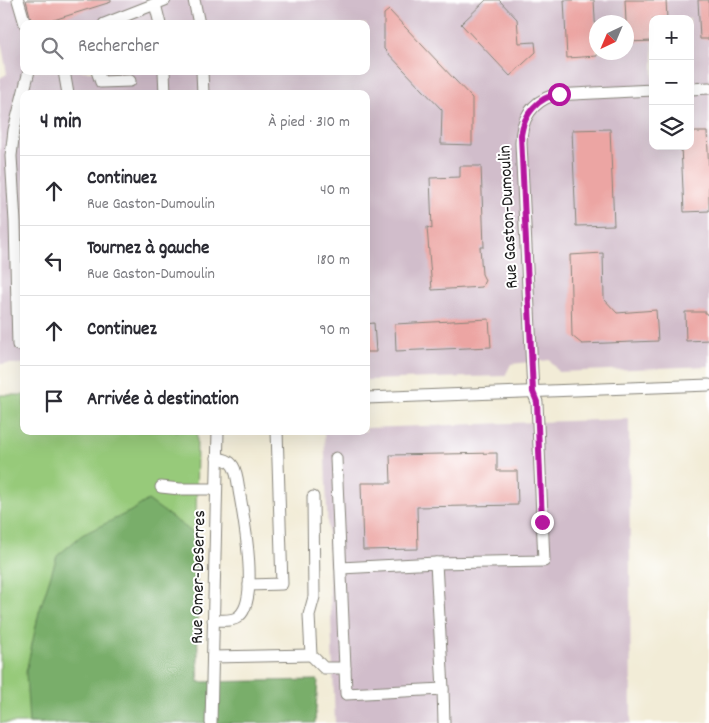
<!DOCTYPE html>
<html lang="fr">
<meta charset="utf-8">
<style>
body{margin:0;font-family:Dekko,sans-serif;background:#f2f2f3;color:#2b2b33}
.controls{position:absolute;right:15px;top:15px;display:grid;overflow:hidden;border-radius:10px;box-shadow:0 5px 20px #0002}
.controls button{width:45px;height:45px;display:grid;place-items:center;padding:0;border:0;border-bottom:1px solid #e1e1e2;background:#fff;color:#2b2b33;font:25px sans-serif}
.compass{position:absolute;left:589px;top:15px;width:45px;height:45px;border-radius:50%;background:#fff;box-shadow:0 5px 20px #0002;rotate:224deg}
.stop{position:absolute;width:15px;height:15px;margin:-11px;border:4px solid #b5179e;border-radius:50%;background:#fff}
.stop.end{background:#b5179e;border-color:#fff;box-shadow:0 1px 5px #0008}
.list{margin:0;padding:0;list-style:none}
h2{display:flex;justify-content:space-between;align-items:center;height:65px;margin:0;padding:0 20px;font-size:21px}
h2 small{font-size:16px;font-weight:400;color:#7c7c81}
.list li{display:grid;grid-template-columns:32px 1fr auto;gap:15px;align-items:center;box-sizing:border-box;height:70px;padding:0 20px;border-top:1px solid #e1e1e2}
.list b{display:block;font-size:19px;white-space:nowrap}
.list p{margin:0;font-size:16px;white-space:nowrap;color:#7c7c81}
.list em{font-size:16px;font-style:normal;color:#7c7c81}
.icon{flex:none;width:28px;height:28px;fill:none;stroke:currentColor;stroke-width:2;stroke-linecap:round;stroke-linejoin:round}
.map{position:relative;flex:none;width:709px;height:723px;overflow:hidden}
.search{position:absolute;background:#fff;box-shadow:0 5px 20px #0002;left:20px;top:20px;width:350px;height:55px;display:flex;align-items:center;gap:12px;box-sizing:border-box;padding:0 18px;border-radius:10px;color:#7c7c81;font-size:19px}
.panel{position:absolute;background:#fff;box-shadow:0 5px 20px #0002;left:20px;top:90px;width:350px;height:345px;border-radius:10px}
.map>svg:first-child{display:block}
</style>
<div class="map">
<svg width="709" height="723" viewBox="0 0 709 723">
<rect width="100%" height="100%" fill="#fff"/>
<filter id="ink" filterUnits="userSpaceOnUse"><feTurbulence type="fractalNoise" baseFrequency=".02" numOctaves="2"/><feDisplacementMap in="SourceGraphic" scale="10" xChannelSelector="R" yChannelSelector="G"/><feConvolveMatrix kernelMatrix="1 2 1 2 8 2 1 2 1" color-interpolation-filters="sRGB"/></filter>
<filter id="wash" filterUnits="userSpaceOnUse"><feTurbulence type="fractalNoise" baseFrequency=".0096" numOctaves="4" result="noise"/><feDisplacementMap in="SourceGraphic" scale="20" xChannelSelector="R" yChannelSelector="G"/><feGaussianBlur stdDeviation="1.12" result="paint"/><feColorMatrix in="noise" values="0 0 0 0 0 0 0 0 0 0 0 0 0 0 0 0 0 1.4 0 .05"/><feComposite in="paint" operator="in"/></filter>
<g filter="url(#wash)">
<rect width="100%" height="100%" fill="#f2ecd7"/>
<g fill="#d1bdcb" fill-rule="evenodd">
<path d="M0,0H709V366L558,372L550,360L511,364L505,376L366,380V94H24V364H0V78L7,74L0,35ZM653,19H690V146H653ZM596,22H626V52H596ZM24,24H366V71H24Z"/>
<path d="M629,419L631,723H335L324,431H366V428Z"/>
</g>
<path fill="#97ca7a" stroke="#5a734b" d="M0,395H24V431H197L196,535L199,723H0Z"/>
<path fill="#79ae6a" stroke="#4a6543" d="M148,500L196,535L198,682L318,680L315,723H29L26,672L39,612L57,556L82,535L131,511Z"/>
<g id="blocks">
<g fill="#eca5a3">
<path d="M26,0H111V2L41,24H32Z"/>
<path d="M486,0H499L517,19L519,43L535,42L536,52L510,76L461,24Z"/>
<path d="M564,0H594L597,56L567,58Z"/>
<path d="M625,0H666L667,19H653V41L626,42V22Z"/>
<path d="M698,0H709V39H700Z"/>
<path d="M389,10L472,98V145L441,144L442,110L384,49V14Z"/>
<path d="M610,129L614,225L576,226L572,130Z"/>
<path d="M690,132H707L709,171V211L684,212L681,146H690Z"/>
<path d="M460,166H481L484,247H480L482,274L485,280L482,287L432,290L427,227L432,229L430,178L460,177Z"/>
<path d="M603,253L604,299L617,313L656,310L658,341L582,344L572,336L570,255Z"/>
<path d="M685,312H706V314L709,315V340L686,341Z"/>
<path d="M489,319L491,347L396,351L395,324Z"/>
<path d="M374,323L376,352H366V324Z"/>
<path d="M497,453V471H517L518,505L417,507L418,549L363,550L361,483H391L390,455Z"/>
</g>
</g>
</g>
<g filter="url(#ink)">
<use href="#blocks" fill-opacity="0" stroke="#87847a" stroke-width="1"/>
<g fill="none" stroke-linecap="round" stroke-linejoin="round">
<g stroke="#87847a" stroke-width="13">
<g id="minor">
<path d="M18,0L25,24"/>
<path d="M194,0L199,24"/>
<path d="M104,24L155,4"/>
<path d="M160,24L155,4L165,0"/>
<path d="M64,71L68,94"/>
<path d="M97,71L101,82L130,81"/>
<path d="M164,71L165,94"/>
<path d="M202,71L203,94"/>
<path d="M690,89L709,88"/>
<path d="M18,345L15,222L11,156L14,130L29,71"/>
<path d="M366,398L709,385"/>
<path d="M161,487L180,489H216"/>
<path d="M313,497L314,597L309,615L311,655L324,668H345L336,458"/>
<path d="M436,563L544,561L537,402L533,392L521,143C521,120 531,102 554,95L653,90"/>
<path d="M341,568L436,563L443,689"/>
<path d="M249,585L282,584L277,431"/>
<path d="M213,620C222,620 233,622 239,616C259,600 244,519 240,496C238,487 238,474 233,466C229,460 224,459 217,458"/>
<path d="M213,657L311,655"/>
<path d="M345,668L346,694L443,689L444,723"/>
<path d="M211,723L218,431"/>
</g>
</g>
<use href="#minor" stroke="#fff" stroke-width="11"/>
</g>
</g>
<g fill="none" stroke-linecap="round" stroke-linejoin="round" filter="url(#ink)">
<path stroke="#b5179e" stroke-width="6" d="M542,522L537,402L533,392L521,135C524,114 538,97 559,94"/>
</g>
<g text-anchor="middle" stroke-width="4" stroke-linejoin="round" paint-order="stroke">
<g font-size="18" fill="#1c1c1c" stroke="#fff">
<text transform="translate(507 217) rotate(-93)" y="6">Rue Gaston-Dumoulin</text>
<text transform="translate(197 577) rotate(-89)" y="6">Rue Omer-DeSerres</text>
</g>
</g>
</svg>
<div class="controls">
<button>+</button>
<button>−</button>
<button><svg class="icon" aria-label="layers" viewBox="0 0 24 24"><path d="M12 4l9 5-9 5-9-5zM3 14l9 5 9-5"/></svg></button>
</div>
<svg class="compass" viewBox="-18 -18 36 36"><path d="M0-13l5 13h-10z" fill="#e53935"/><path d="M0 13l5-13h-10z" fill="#7c7c81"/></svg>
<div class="stop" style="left:559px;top:94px"></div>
<div class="stop end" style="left:542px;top:522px"></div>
<div class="search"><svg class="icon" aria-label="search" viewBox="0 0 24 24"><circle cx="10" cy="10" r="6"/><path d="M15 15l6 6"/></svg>Rechercher</div>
<section class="panel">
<h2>4 min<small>À pied · 310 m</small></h2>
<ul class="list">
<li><svg class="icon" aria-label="ahead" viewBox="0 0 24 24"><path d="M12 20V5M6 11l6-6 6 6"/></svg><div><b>Continuez</b><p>Rue Gaston-Dumoulin</p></div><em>40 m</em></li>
<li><svg class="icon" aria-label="left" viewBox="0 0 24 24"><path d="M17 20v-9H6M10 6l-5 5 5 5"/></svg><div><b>Tournez à gauche</b><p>Rue Gaston-Dumoulin</p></div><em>180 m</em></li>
<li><svg class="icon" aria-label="ahead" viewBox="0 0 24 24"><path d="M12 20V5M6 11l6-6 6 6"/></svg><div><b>Continuez</b></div><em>90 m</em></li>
<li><svg class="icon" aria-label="arrive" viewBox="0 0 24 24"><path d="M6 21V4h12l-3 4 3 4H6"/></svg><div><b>Arrivée à destination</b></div></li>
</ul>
</section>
</div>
